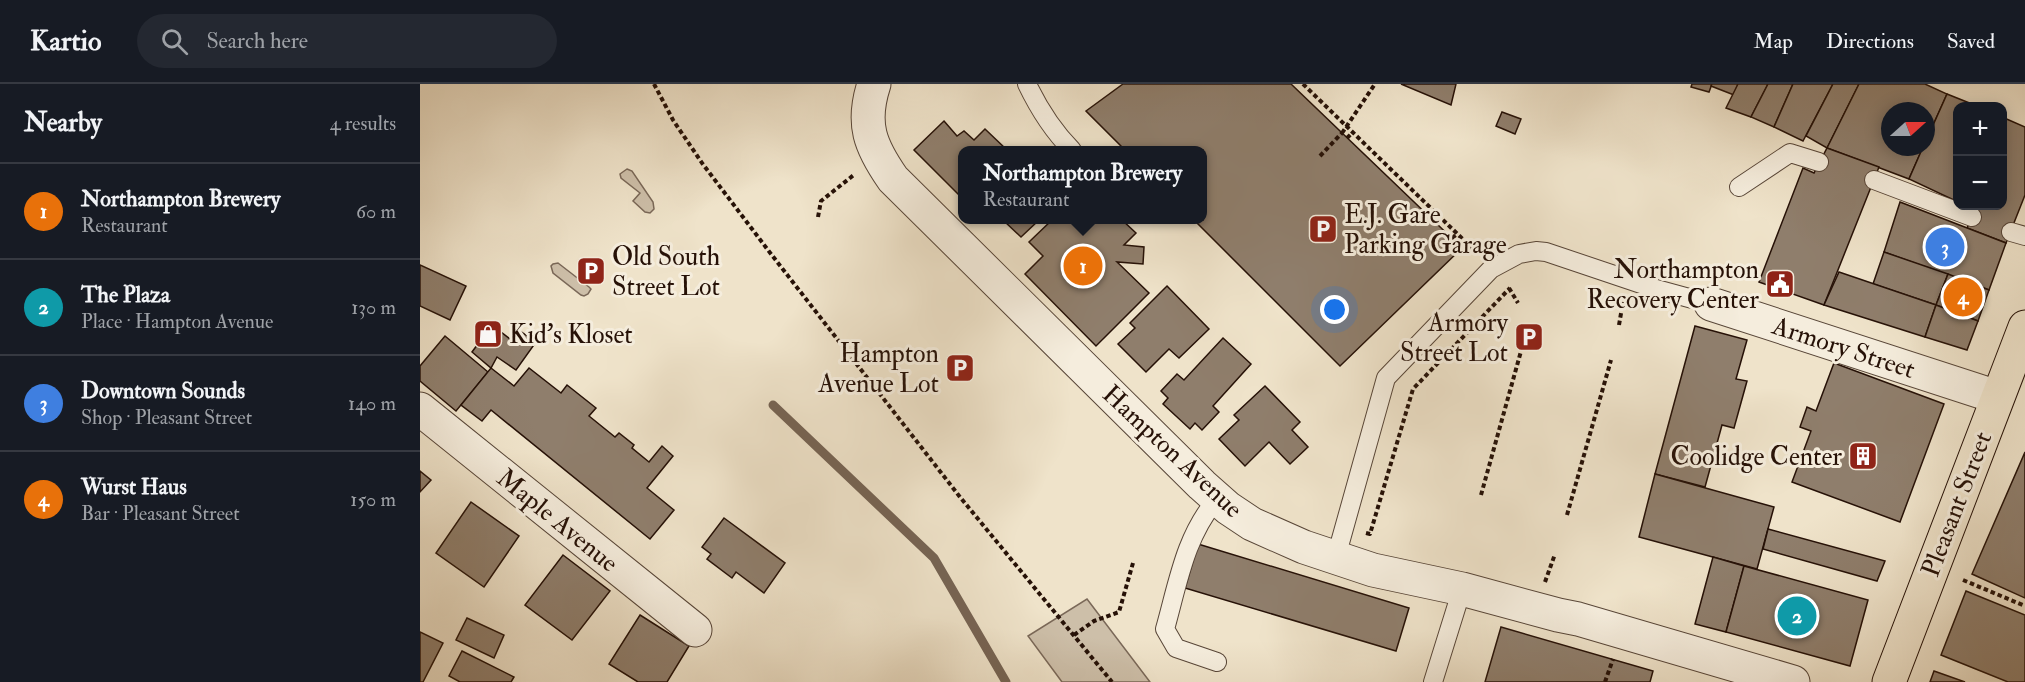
<!DOCTYPE html>
<meta charset="utf-8">
<style>
body{margin:0;font-family:"IM FELL Double Pica",serif;background:#242831;color:#f1f3f6}
.controls{position:absolute;right:18px;top:18px;display:grid;overflow:hidden;border-radius:12px;box-shadow:0 3px 15px #0003}
.controls button{width:54px;height:54px;display:grid;place-items:center;padding:0;border:0;border-bottom:2px solid #363941;background:#171b24;color:#f1f3f6;font:30px sans-serif}
.compass{position:absolute;left:1461px;top:18px;width:54px;height:54px;border-radius:50%;background:#171b24;box-shadow:0 3px 15px #0003;rotate:69deg}
.you{position:absolute;left:915px;top:226px;width:21px;height:21px;margin:-15px;border:4px solid #fff;border-radius:50%;background:#1a73e8;box-shadow:0 0 0 9px #1a73e833}
.badge{display:grid;place-items:center;width:39px;height:39px;border-radius:50%;background:#c59692;color:#fff;font-size:20px;font-weight:700}
.pin{position:absolute;translate:-50% -50%;border:3px solid #fff;box-shadow:0 2px 6px #0006}
.popup{position:absolute;left:538px;top:62px;width:249px;height:78px;box-sizing:border-box;display:grid;place-content:center;border-radius:12px;background:#171b24;filter:drop-shadow(0 2px 4px #0005);font-size:20px;white-space:nowrap;color:#9ea1a6}
.popup b{font-size:22px;color:#f1f3f6}
.popup::after{content:'';position:absolute;left:50%;top:100%;margin-left:-12px;border:12px solid transparent;border-top-color:#171b24}
.list{margin:0;padding:0;list-style:none}
h2{display:flex;justify-content:space-between;align-items:center;height:78px;margin:0;padding:0 24px;font-size:26px}
h2 small{font-size:20px;font-weight:400;color:#9ea1a6}
.list li{display:grid;grid-template-columns:39px 1fr auto;gap:18px;align-items:center;box-sizing:border-box;height:96px;padding:0 24px;border-top:2px solid #363941}
.list b{display:block;font-size:22px;white-space:nowrap}
.list p{margin:0;font-size:20px;white-space:nowrap;color:#9ea1a6}
.list em{font-size:20px;font-style:normal;color:#9ea1a6}
.icon{flex:none;width:33px;height:33px;fill:none;stroke:currentColor;stroke-width:2;stroke-linecap:round;stroke-linejoin:round}
.map{position:relative;flex:none;width:1605px;height:598px;overflow:hidden}
header{display:flex;align-items:center;gap:36px;box-sizing:border-box;height:84px;padding:0 30px;background:#171b24;border-bottom:2px solid #363941}
header strong{font-size:28px}
nav{display:flex;gap:33px;margin-inline-start:auto;font-size:21px}
.search{width:420px;height:54px;background:#242831;display:flex;align-items:center;gap:15px;box-sizing:border-box;padding:0 21px;border-radius:33px;color:#9ea1a6;font-size:22px}
main{display:flex}
aside{flex:1;background:#171b24}
.map>svg:first-child{display:block}
</style>
<header>
<strong>Kartio</strong>
<div class="search"><svg class="icon" aria-label="search" viewBox="0 0 24 24"><circle cx="10" cy="10" r="6"/><path d="M15 15l6 6"/></svg>Search here</div>
<nav><a>Map</a><a>Directions</a><a>Saved</a></nav>
</header>
<main>
<aside>
<h2>Nearby<small>4 results</small></h2>
<ul class="list">
<li><span class="badge" style="background:#e8710a">1</span><div><b>Northampton Brewery</b><p>Restaurant</p></div><em>60 m</em></li>
<li><span class="badge" style="background:#0f9aa8">2</span><div><b>The Plaza</b><p>Place · Hampton Avenue</p></div><em>130 m</em></li>
<li><span class="badge" style="background:#3f7fe0">3</span><div><b>Downtown Sounds</b><p>Shop · Pleasant Street</p></div><em>140 m</em></li>
<li><span class="badge" style="background:#e8710a">4</span><div><b>Wurst Haus</b><p>Bar · Pleasant Street</p></div><em>150 m</em></li>
</ul>
</aside>
<div class="map">
<svg width="1605" height="598" viewBox="0 0 1605 598">
<rect width="100%" height="100%" fill="#efe3ca"/>
<filter id="stains"><feTurbulence type="fractalNoise" baseFrequency=".00333" numOctaves="4"/><feColorMatrix values="0 0 0 0 .2 0 0 0 0 .09 0 0 0 0 .02 0 0 0 .5 -.17"/></filter>
<radialGradient id="worn" r=".72"><stop offset=".6" stop-color="#630" stop-opacity="0"/><stop offset="1" stop-color="#630" stop-opacity=".3"/></radialGradient>
<g fill="#cdbfa9" stroke="#7a6858" stroke-width="1.5">
<path d="M207,85L212,87L233,118L234,125L230,129L225,128L213,117L220,109L201,94L200,90Z"/>
<path d="M138,179L169,203L171,205L168,210L164,212L161,211L133,189L131,182L133,180Z"/>
<path d="M667,515L730,598H642L608,552Z"/>
</g>
<g fill="none" stroke-linecap="round" stroke-linejoin="round">
<path stroke="#766454" stroke-width="9" d="M353,321L514,474L586,598"/>
</g>
<g fill="#8f7e6c" stroke="#261107" stroke-width="1.5">
<path d="M703,0H871L1042,164L920,282L774,136H783V66H705L666,27Z"/>
<path d="M981,0H1036L1031,21Z"/>
<path d="M1272,0H1292L1289,8L1271,3Z"/>
<path d="M1292,0H1318L1314,11L1291,2Z"/>
<path d="M1318,0H1348L1331,33L1306,24Z"/>
<path d="M1348,0H1373L1354,43L1331,33Z"/>
<path d="M1373,0H1413L1383,57L1354,43Z"/>
<path d="M1413,0H1439L1407,64L1386,52Z"/>
<path d="M1439,0H1505L1527,10L1506,57V27H1470V63H1503L1489,95L1407,64Z"/>
<path d="M1527,10L1557,22H1538V118L1489,95L1503,63H1506V57Z"/>
<path d="M1082,28L1101,35L1095,50L1076,42Z"/>
<path d="M1582,33L1605,43V111L1586,159L1547,144L1552,133L1545,122H1582Z"/>
<path d="M524,37L537,52L544,47L554,56L565,45L587,66H543V115L494,66Z"/>
<path d="M1407,64L1459,83L1404,221L1339,198L1383,84L1394,89Z"/>
<path d="M1480,118L1586,159L1569,206L1464,168Z"/>
<path d="M583,136H619L601,153Z"/>
<path d="M632,136H702L716,149L704,161L724,163L723,180L697,178L729,209L676,262L605,190L623,172L609,158Z"/>
<path d="M1464,168L1528,190L1516,221L1453,200Z"/>
<path d="M0,181L46,202L30,236L0,222Z"/>
<path d="M1419,188L1516,221L1505,253L1404,221Z"/>
<path d="M1528,190L1569,206L1558,237L1516,221Z"/>
<path d="M747,202L789,245L759,274L749,265L726,288L698,260L715,244L710,239Z"/>
<path d="M1516,221L1558,237L1547,266L1505,253Z"/>
<path d="M72,241L90,255L97,245L116,258L96,286L77,273L71,284L52,268Z"/>
<path d="M1275,242L1327,256L1316,295L1327,297L1314,344L1302,341L1285,403L1235,390Z"/>
<path d="M25,252L68,288L36,327L0,297V282Z"/>
<path d="M803,254L831,280L793,322L799,328L782,346L775,339L770,345L743,320L748,314L741,307L757,290L764,296Z"/>
<path d="M1414,279L1524,320L1480,438L1372,398L1391,347L1380,343L1387,323L1396,327Z"/>
<path d="M71,284L94,302L109,284L141,309L147,301L176,324L169,332L195,353L199,349L214,361L212,364L229,378L242,362L253,372L227,404L254,426L230,455L71,326L62,337L41,321Z"/>
<path d="M845,302L880,338L872,346L888,363L870,380L849,358L825,382L799,355L819,336L814,331Z"/>
<path d="M1605,368V514L1552,490Z"/>
<path d="M0,387L11,396L0,408Z"/>
<path d="M1235,390L1354,423L1337,485L1219,453Z"/>
<path d="M51,418L99,452L64,503L16,469Z"/>
<path d="M304,434L365,479L344,509L316,488L312,494L287,475L291,470L282,463Z"/>
<path d="M1348,445L1465,477L1457,497L1343,465Z"/>
<path d="M778,460L989,524L976,567L765,504Z"/>
<path d="M143,471L190,507L152,556L105,521Z"/>
<path d="M1293,473L1324,482L1306,548L1275,540Z"/>
<path d="M1324,482L1448,516L1430,582L1306,548Z"/>
<path d="M1546,507L1605,531V598H1588L1521,571Z"/>
<path d="M220,531L269,562L247,598H218L189,580Z"/>
<path d="M47,534L84,551L74,574L36,556Z"/>
<path d="M1081,543L1233,587L1230,598H1065Z"/>
<path d="M0,548L23,559L3,598H0Z"/>
<path d="M42,567L94,593L91,598H40L29,592Z"/>
<path d="M1514,587L1545,598H1510Z"/>
</g>
<g fill="none" stroke-linecap="round" stroke-linejoin="round">
<g stroke="#584638" stroke-width="20">
<g id="lane">
<path d="M607,0C619,25 633,47 652,66"/>
<path d="M1454,96L1552,133"/>
<path d="M1319,103L1370,69L1399,78"/>
<path d="M1591,148L1605,152"/>
<path d="M797,415C765,452 758,499 745,545L756,564L797,578"/>
<path d="M916,473L966,294L1071,185L1099,170L1116,167L1126,168L1236,205L1291,220"/>
<path d="M1013,598L1042,505"/>
</g>
</g>
<g stroke="#584638" stroke-width="35">
<g id="street">
<path d="M454,0C441,40 450,62 473,95L782,401L808,424L832,440L884,463L953,486L1042,505L1138,531L1158,535L1373,598"/>
<path d="M1291,220L1577,313"/>
<path d="M0,325L275,546"/>
</g>
</g>
<g stroke="#261107" stroke-width="35">
<path id="primary" d="M1469,598L1605,243"/>
</g>
<g stroke="#261107" stroke-width="4" stroke-dasharray="4.5 3" stroke-linecap="butt">
<path d="M234,0L253,36L282,79L351,170L540,413L692,598"/>
<path d="M883,0L1055,167"/>
<path d="M927,54L932,49"/>
<path d="M900,72L922,49"/>
<path d="M398,133L401,117L435,90"/>
<path d="M1032,154L1037,150"/>
<path d="M1089,204L1098,219"/>
<path d="M1199,241L1203,218"/>
<path d="M1061,411L1103,260"/>
<path d="M1147,431L1191,276"/>
<path d="M946,449L950,450L993,305L1090,204"/>
<path d="M1543,496L1605,522"/>
<path d="M1125,498L1135,470"/>
<path d="M654,551L674,537L699,528L713,479"/>
<path d="M1185,598L1193,575"/>
</g>
<use href="#lane" stroke="#f5eddd" stroke-width="18"/>
<use href="#street" stroke="#f5eddd" stroke-width="33"/>
<use href="#primary" stroke="#efe3ca" stroke-width="33"/>
<path stroke="#261107" stroke-width="4" stroke-dasharray="4.5 3" stroke-linecap="butt" d="M922,49L955,0"/>
</g>
<defs>
<g id="parking-square" transform="scale(1.5)"><rect x="-9" y="-9" width="18" height="18" rx="4" fill="#8f2418" stroke="#f5eddd"/><path d="M-3.5-5.5H1a3.5 3.5 0 0 1 0 7H-1V5.5H-3.5ZM-1-3.4V-.6H.8a1.4 1.4 0 0 0 0-2.8Z" fill="#fff"/></g>
<g id="civic-square" transform="scale(1.5)"><rect x="-9" y="-9" width="18" height="18" rx="4" fill="#8f2418" stroke="#f5eddd"/><path d="M-.6-6.5H3V-4.5H.6V-3L4-1V1h2V6H-6V1h2V-1L-.6-3ZM-1.2 2.5V6h2.4V2.5Z" fill="#fff"/></g>
<g id="shop-square" transform="scale(1.5)"><rect x="-9" y="-9" width="18" height="18" rx="4" fill="#8f2418" stroke="#f5eddd"/><path d="M-5-2.5h2.3a2.7 3.5 0 0 1 5.4 0H5L5.5 6h-11ZM-1.5-2.5h3a1.5 2.3 0 0 0-3 0Z" fill="#fff"/></g>
<g id="building-square" transform="scale(1.5)"><rect x="-9" y="-9" width="18" height="18" rx="4" fill="#8f2418" stroke="#f5eddd"/><path d="M-4-6H4V6H1V3H-1V6H-4ZM-2.5-4.3h1.7v1.8h-1.7ZM.8-4.3h1.7v1.8H.8ZM-2.5-1h1.7V.8h-1.7ZM.8-1h1.7V.8H.8Z" fill="#fff"/></g>
</defs>
<g fill-rule="evenodd">
<use href="#parking-square" x="903" y="145"/>
<use href="#parking-square" x="171" y="187"/>
<use href="#civic-square" x="1360" y="200"/>
<use href="#shop-square" x="68" y="250"/>
<use href="#parking-square" x="1109" y="253"/>
<use href="#parking-square" x="540" y="284"/>
<use href="#building-square" x="1443" y="372"/>
</g>
<g text-anchor="middle" stroke-width="6" stroke-linejoin="round" paint-order="stroke">
<g font-size="26" fill="#261107" stroke="#f5eddd" text-anchor="end">
<text x="924" y="139" text-anchor="start">E.J. Gare<tspan x="924" dy="30">Parking Garage</tspan></text>
<text x="192" y="181" text-anchor="start">Old South<tspan x="192" dy="30">Street Lot</tspan></text>
<text x="1339" y="194">Northampton<tspan x="1339" dy="30">Recovery Center</tspan></text>
<text x="1088" y="247">Armory<tspan x="1088" dy="30">Street Lot</tspan></text>
<text x="89" y="259" text-anchor="start">Kid's Kloset</text>
<text x="519" y="278">Hampton<tspan x="519" dy="30">Avenue Lot</tspan></text>
<text x="1422" y="381">Coolidge Center</text>
</g>
<g font-size="26" fill="#261107" stroke="#f5eddd">
<text transform="translate(1424 263) rotate(18)" y="9">Armory Street</text>
<text transform="translate(753 367) rotate(43)" y="9">Hampton Avenue</text>
<text transform="translate(1536 420) rotate(-69)" y="9">Pleasant Street</text>
<text transform="translate(138 436) rotate(39)" y="9">Maple Avenue</text>
</g>
</g>
<rect width="100%" height="100%" filter="url(#stains)"/>
<rect width="100%" height="100%" fill="url(#worn)"/>
</svg>
<div class="controls">
<button>+</button>
<button>−</button>
</div>
<svg class="compass" viewBox="-18 -18 36 36"><path d="M0-13l5 13h-10z" fill="#e53935"/><path d="M0 13l5-13h-10z" fill="#9ea1a6"/></svg>
<div class="you"></div>
<div class="pin badge" style="left:663px;top:182px;background:#e8710a">1</div>
<div class="popup"><b>Northampton Brewery</b>Restaurant</div>
<div class="pin badge" style="left:1377px;top:532px;background:#0f9aa8">2</div>
<div class="pin badge" style="left:1525px;top:163px;background:#3f7fe0">3</div>
<div class="pin badge" style="left:1543px;top:213px;background:#e8710a">4</div>
</div>
</main>
